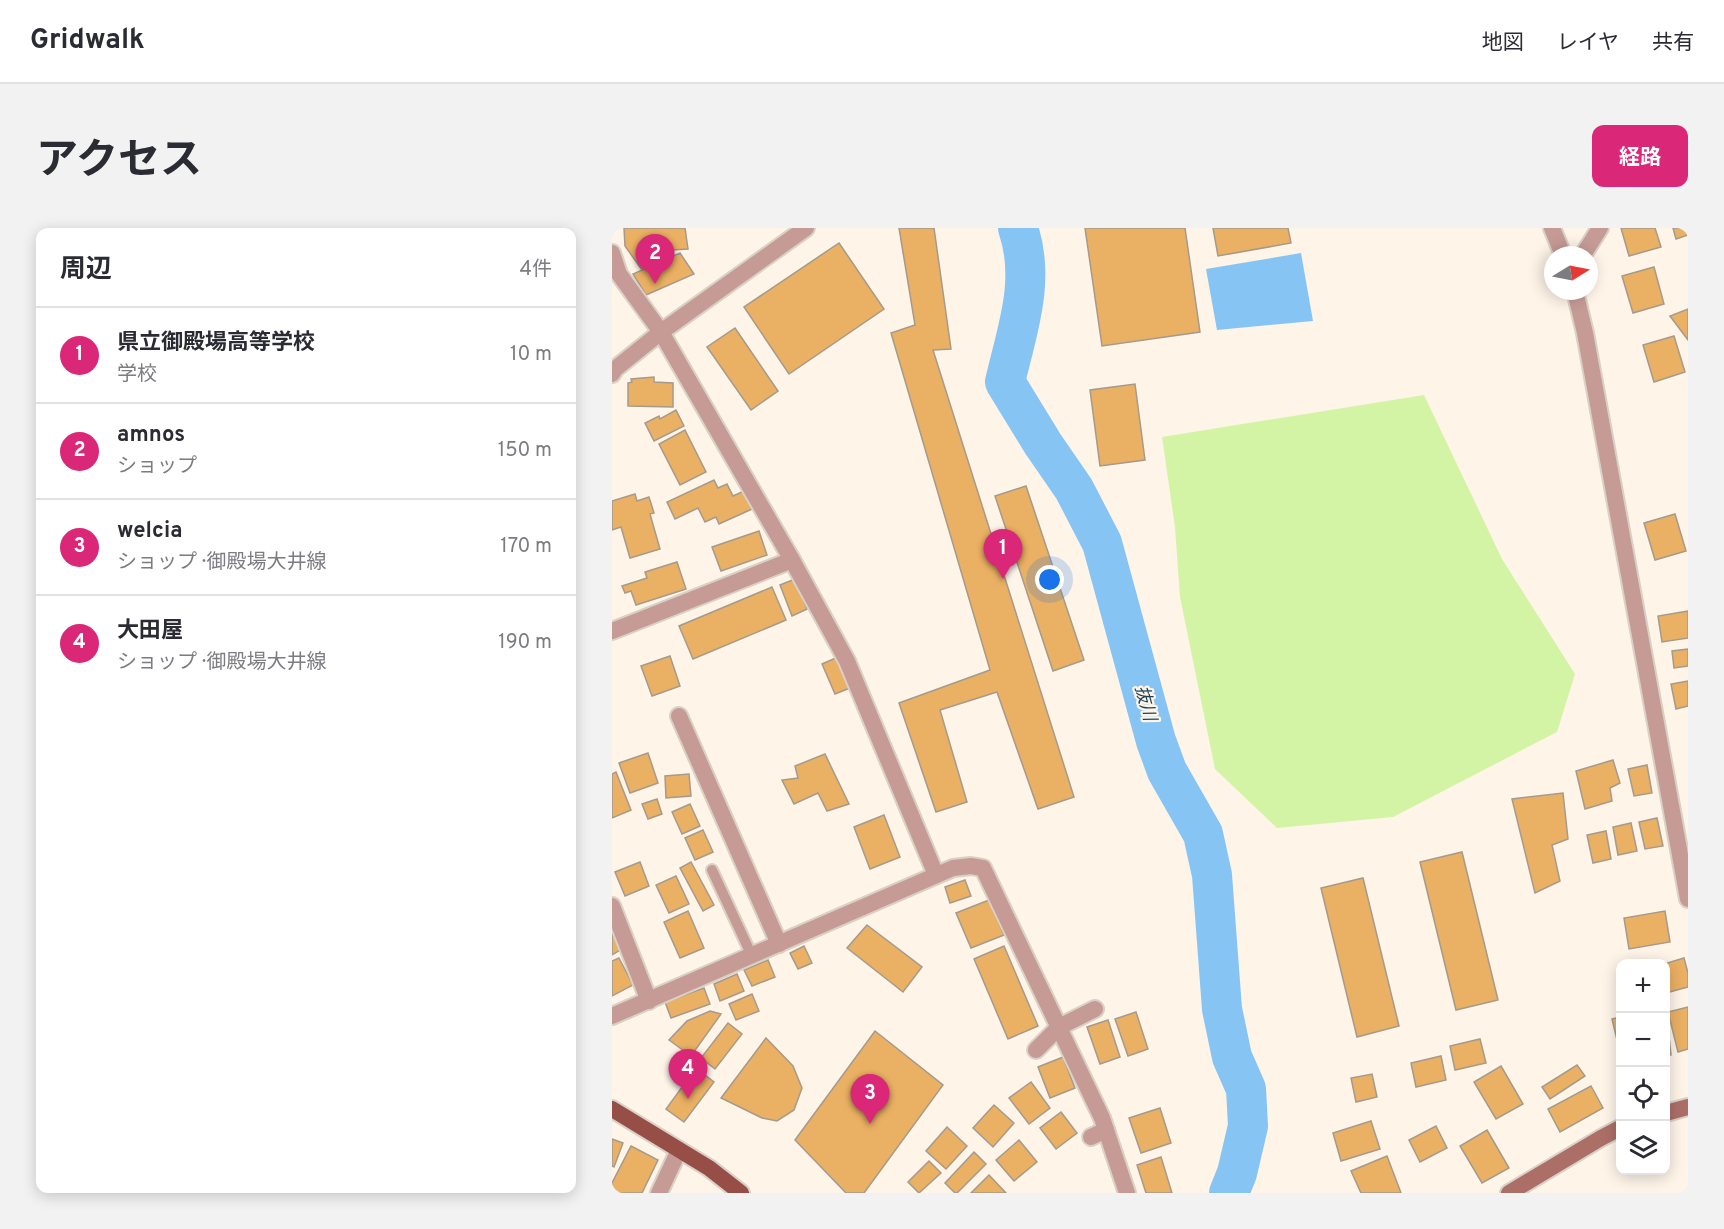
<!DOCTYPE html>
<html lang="ja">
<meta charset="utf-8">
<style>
body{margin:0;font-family:Overpass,"Noto Sans JP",sans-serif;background:#f2f2f3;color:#2b2b33}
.controls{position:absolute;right:18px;bottom:18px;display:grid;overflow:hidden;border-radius:12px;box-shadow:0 3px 15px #0003}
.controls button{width:54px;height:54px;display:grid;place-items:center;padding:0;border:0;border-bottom:2px solid #e1e1e2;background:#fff;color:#2b2b33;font:30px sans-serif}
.compass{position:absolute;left:932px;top:18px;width:54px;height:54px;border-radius:50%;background:#fff;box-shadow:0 3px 15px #0003;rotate:80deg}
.you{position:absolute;left:438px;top:352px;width:21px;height:21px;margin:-15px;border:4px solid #fff;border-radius:50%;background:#1a73e8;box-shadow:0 0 0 9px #1a73e833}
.badge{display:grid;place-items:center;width:39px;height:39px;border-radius:50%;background:#db2777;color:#fff;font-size:20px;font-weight:700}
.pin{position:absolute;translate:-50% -50px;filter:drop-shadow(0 2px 3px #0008)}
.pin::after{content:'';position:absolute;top:32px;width:21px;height:18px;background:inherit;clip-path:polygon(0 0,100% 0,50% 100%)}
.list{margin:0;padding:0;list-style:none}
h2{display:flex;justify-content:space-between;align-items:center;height:78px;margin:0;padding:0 24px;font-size:26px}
h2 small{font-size:20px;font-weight:400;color:#7c7c81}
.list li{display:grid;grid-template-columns:39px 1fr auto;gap:18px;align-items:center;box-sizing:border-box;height:96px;padding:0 24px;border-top:2px solid #e1e1e2}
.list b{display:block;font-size:22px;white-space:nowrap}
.list p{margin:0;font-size:20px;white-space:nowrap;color:#7c7c81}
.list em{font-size:20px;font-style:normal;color:#7c7c81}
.icon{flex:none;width:33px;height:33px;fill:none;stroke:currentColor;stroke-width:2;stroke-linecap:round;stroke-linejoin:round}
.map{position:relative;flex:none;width:1076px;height:965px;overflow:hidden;border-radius:12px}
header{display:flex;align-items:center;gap:36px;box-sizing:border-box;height:84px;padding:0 30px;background:#fff;border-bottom:2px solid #e1e1e2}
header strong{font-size:28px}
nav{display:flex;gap:33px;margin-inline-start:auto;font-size:21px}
.intro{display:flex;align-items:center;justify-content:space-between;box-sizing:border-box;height:144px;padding:0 36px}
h1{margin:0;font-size:42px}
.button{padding:15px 27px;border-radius:12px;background:#db2777;color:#fff;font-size:21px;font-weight:700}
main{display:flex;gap:36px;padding:0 36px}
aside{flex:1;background:#fff;border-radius:12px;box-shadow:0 3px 15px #0003}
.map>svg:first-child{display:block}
</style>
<header>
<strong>Gridwalk</strong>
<nav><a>地図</a><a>レイヤ</a><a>共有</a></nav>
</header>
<div class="intro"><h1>アクセス</h1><a class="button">経路</a></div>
<main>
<aside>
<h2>周辺<small>4件</small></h2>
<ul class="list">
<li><span class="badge">1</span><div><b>県立御殿場高等学校</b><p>学校</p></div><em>10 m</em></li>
<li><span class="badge">2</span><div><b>amnos</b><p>ショップ</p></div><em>150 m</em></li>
<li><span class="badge">3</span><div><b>welcia</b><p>ショップ · 御殿場大井線</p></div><em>170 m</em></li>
<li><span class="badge">4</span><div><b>大田屋</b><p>ショップ · 御殿場大井線</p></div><em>190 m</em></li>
</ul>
</aside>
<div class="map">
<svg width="1076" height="965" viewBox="0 0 1076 965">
<rect width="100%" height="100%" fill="#fef4e8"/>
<path fill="#d3f4a5" d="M812,167L890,331L963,446L945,504L781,589L665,600L603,541L568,369L563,299L550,209Z"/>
<path fill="#86c4f3" d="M689,25L701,93L605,102L594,41Z"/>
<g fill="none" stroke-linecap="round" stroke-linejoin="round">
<path stroke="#86c4f3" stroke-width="40" d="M406,0C424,53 405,102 393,154L431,216L462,261L490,315L544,513L555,543L591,606L600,647L610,781L620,829L634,861L636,898L625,945L617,965"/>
</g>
<g fill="#eab063" stroke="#a59a8c" stroke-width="1.5">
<path d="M12,0H73L76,21L44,23L45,33L30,42L13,18Z"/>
<path d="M287,0H322L339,121L321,122L462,569L426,581L385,464L328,482L355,574L324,584L287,475L378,442L279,105L303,97Z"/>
<path d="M473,0H573L588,104L490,118Z"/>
<path d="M601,0H676L679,15L606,28Z"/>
<path d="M1009,0H1043L1049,19L1017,28Z"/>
<path d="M1061,0H1076V7L1064,11Z"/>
<path d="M227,15L272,81L177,146L132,79Z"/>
<path d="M68,25L82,46L34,67L21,46Z"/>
<path d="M1042,39L1052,76L1021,85L1010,48Z"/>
<path d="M1076,81V112L1058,88Z"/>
<path d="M123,100L166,163L139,182L95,119Z"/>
<path d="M1062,108L1073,144L1042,154L1031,117Z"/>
<path d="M42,149V154L61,155V179L16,178V155L20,154L19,151Z"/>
<path d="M523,156L533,232L488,238L478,162Z"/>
<path d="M64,182L72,198L42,213L33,195L47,188L48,191Z"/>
<path d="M73,202L94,244L68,257L47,216Z"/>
<path d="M102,252L106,260L115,256L121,268L132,263L140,281L107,296L104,289L93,294L86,280L63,291L55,274Z"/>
<path d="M414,258L472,432L441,443L383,268Z"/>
<path d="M23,266L25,273L37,269L42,285L38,286L48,321L18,330L9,299L0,302V273Z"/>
<path d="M1063,286L1074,323L1043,332L1032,295Z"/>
<path d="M147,303L155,327L109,343L100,319Z"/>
<path d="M65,334L74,361L24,377L19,363L13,365L10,358L35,350L33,344Z"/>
<path d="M183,351L195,381L180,388L168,357Z"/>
<path d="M160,359L174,392L81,431L67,398Z"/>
<path d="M1076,383V410L1050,414L1046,388Z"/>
<path d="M1076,421V438L1062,440L1060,423Z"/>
<path d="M58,428L68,458L40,468L29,438Z"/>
<path d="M226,429L238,460L223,466L210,436Z"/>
<path d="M1076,453V478L1064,481L1059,456Z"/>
<path d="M36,525L46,555L18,565L7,535Z"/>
<path d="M213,526L237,576L215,583L206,565L182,576L170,552L186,550L183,538Z"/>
<path d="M1001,532L1008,555L998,560L1000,573L973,581L964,543Z"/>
<path d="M1035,537L1040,565L1022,568L1016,541Z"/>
<path d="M4,544L19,582L0,590V546Z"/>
<path d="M77,546L79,568L54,570L53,548Z"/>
<path d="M951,565L956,611L940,617L948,653L923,665L900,571Z"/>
<path d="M45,571L50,586L36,591L30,576Z"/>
<path d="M78,576L88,598L70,606L60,584Z"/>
<path d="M272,587L288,629L258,641L242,599Z"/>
<path d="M1045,590L1051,618L1033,621L1027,594Z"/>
<path d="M1019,595L1025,623L1006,627L1001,599Z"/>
<path d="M91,602L101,624L83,632L73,610Z"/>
<path d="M994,603L999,631L981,635L975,607Z"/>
<path d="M850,624L886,772L844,782L808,634Z"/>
<path d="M28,634L37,658L13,668L3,644Z"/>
<path d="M79,634L102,677L91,683L68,640Z"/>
<path d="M64,648L77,676L57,685L44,657Z"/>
<path d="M751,650L787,798L745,809L709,660Z"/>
<path d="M353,652L359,668L338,675L333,659Z"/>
<path d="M377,672L392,707L359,720L344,685Z"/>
<path d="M76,683L92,720L68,730L52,694Z"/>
<path d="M1053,683L1058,714L1017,721L1012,690Z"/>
<path d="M255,697L310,739L291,764L235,720Z"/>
<path d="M0,700L10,721L0,727Z"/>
<path d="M192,718L200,735L186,741L178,725Z"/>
<path d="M392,718L426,798L396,811L362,731Z"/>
<path d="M7,730L21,757L0,768V733Z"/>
<path d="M1072,730L1076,745V759L1054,765L1052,736Z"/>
<path d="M156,732L163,749L140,758L132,742Z"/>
<path d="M125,746L132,763L108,773L102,756Z"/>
<path d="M92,760L98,776L59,790L53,774Z"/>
<path d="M140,766L147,783L124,792L117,776Z"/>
<path d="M1076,779V821L1066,824L1056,784Z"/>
<path d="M98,783L109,786L79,828L57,812L75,793Z"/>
<path d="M524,784L536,821L516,828L503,791Z"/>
<path d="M1008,789V815L1006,816L1000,791Z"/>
<path d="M496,792L508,829L488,836L475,799Z"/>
<path d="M116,795L130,806L103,841L89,830Z"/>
<path d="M263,803L331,857L252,965H234L183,912Z"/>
<path d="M1057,808L1059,827L1054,828V809Z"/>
<path d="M154,810L181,838L190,860L182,882L165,893L150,890L109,870Z"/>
<path d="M868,811L874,835L843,842L838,818Z"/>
<path d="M829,828L834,852L804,859L799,835Z"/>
<path d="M451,829L463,860L438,870L426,839Z"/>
<path d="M965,837L973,848L938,871L930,859Z"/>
<path d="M889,838L911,876L884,891L862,854Z"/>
<path d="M84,840L102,854L72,894L54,881Z"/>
<path d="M760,846L765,869L744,874L739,850Z"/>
<path d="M419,854L438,880L417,896L397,870Z"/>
<path d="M979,858L991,880L948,904L936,881Z"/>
<path d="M382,877L402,895L381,919L361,900Z"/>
<path d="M548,880L559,915L529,925L517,890Z"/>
<path d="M449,884L465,905L444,921L428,900Z"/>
<path d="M759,893L768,921L729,933L721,905Z"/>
<path d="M824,898L835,920L808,934L797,912Z"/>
<path d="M335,899L355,918L334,941L314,923Z"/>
<path d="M875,902L897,940L870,955L848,918Z"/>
<path d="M0,911L11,915L2,939L0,938Z"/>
<path d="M407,912L425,934L402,953L384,932Z"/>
<path d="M19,918L46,932L30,965H5L0,962V955Z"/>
<path d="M362,924L374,936L345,965H343L333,955Z"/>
<path d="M775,928L789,965H749L739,943Z"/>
<path d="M549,929L560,965H534L525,937Z"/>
<path d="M317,933L329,945L307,965L296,954Z"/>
<path d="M377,947L394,965H359Z"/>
</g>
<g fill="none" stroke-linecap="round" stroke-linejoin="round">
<g stroke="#dad1c6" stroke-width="14">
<path id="service" d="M100,642L140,728"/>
</g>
<g stroke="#dad1c6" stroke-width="20">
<g id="minor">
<path d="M940,0L951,27"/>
<path d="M0,25L7,46L49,104L180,332L235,433L324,647"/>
<path d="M971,27L988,0"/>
<path d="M963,63L973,105L1076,671"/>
<path d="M0,146L3,141L49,104"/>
<path d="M0,403L180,332"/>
<path d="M67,488L167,716"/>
<path d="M0,678L37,773"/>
<path d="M0,788L341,640L359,638L371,640L490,890L515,965"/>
<path d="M424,822L447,799L483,781"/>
<path d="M479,909L494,902"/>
<path d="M47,965L67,922"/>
</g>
</g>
<g stroke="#dad1c6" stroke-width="20">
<path id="tertiary" d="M49,104L194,0"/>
</g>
<g stroke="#dad1c6" stroke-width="20">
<g id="secondary">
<path d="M1054,885L1076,879"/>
<path d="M897,965L989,910L1008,900"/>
</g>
</g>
<g stroke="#dad1c6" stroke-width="20">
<path id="primary" d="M0,881L97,940L129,965"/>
</g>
<use href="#service" stroke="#c69b96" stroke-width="10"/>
<use href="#minor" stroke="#c69b96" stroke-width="16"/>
<use href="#tertiary" stroke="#c69b96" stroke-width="16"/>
<use href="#secondary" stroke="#ac6f68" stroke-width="16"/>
<use href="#primary" stroke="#974e47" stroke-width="16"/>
</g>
<g text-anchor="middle" stroke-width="4.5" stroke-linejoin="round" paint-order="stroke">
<g font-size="18" font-style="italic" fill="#1d3f58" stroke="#fef4e8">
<text transform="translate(534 475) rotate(75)" y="6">抜川</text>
</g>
</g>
</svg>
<div class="controls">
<button>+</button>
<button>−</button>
<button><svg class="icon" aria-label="locate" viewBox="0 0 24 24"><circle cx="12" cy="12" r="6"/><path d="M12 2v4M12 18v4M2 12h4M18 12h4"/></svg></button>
<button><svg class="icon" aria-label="layers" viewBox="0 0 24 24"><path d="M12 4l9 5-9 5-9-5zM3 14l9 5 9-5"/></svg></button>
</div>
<svg class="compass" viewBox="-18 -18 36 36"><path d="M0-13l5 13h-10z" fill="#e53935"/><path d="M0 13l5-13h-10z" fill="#7c7c81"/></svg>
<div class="you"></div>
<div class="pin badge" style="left:391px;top:351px">1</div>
<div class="pin badge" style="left:43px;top:56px">2</div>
<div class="pin badge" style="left:258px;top:896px">3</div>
<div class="pin badge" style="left:76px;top:871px">4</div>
</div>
</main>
